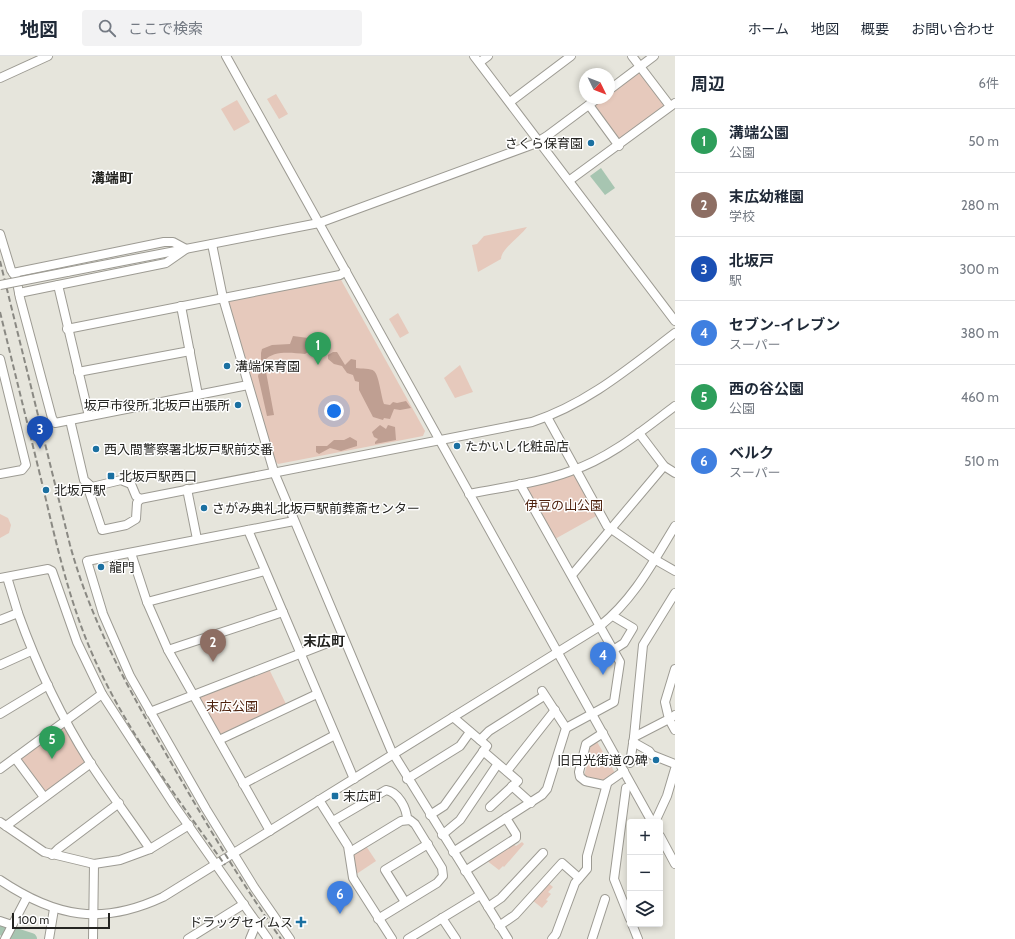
<!DOCTYPE html>
<html lang="ja">
<meta charset="utf-8">
<style>
body{margin:0;font-family:Cabin,"Noto Sans JP",sans-serif;background:#f2f2f3;color:#1f2937}
.controls{position:absolute;right:12px;bottom:12px;display:grid;overflow:hidden;border-radius:4px;box-shadow:0 2px 6px #0003}
.controls button{width:36px;height:36px;display:grid;place-items:center;padding:0;border:0;border-bottom:1px solid #e0e1e3;background:#fff;color:#1f2937;font:20px sans-serif}
.compass{position:absolute;left:579px;top:12px;width:36px;height:36px;border-radius:50%;background:#fff;box-shadow:0 2px 6px #0003;rotate:133deg}
.scale{position:absolute;left:12px;bottom:10px;width:98px;box-sizing:border-box;padding-left:4px;border:2px solid #242421;border-top:0;font-size:11px;line-height:14px;white-space:nowrap;color:#242421;-webkit-text-stroke:3px #fff;paint-order:stroke}
.you{position:absolute;left:334px;top:355px;width:14px;height:14px;margin:-10px;border:3px solid #fff;border-radius:50%;background:#1a73e8;box-shadow:0 0 0 6px #1a73e833}
.badge{display:grid;place-items:center;width:26px;height:26px;border-radius:50%;background:#1b70a1;color:#fff;font-size:13px;font-weight:700}
.pin{position:absolute;translate:-50% -33px;filter:drop-shadow(0 1px 2px #0008)}
.pin::after{content:'';position:absolute;top:21px;width:14px;height:12px;background:inherit;clip-path:polygon(0 0,100% 0,50% 100%)}
.list{margin:0;padding:0;list-style:none}
h2{display:flex;justify-content:space-between;align-items:center;height:52px;margin:0;padding:0 16px;font-size:17px}
h2 small{font-size:13px;font-weight:400;color:#747a83}
.list li{display:grid;grid-template-columns:26px 1fr auto;gap:12px;align-items:center;box-sizing:border-box;height:64px;padding:0 16px;border-top:1px solid #e0e1e3}
.list b{display:block;font-size:15px;white-space:nowrap}
.list p{margin:0;font-size:13px;white-space:nowrap;color:#747a83}
.list em{font-size:13px;font-style:normal;color:#747a83}
.icon{flex:none;width:22px;height:22px;fill:none;stroke:currentColor;stroke-width:2;stroke-linecap:round;stroke-linejoin:round}
.map{position:relative;flex:none;width:675px;height:883px;overflow:hidden}
header{display:flex;align-items:center;gap:24px;box-sizing:border-box;height:56px;padding:0 20px;background:#fff;border-bottom:1px solid #e0e1e3}
header strong{font-size:19px}
nav{display:flex;gap:22px;margin-inline-start:auto;font-size:14px}
.search{width:280px;height:36px;background:#f2f2f3;display:flex;align-items:center;gap:10px;box-sizing:border-box;padding:0 14px;border-radius:4px;color:#747a83;font-size:15px}
main{display:flex}
aside{flex:1;background:#fff}
.map>svg:first-child{display:block}
</style>
<header>
<strong>地図</strong>
<div class="search"><svg class="icon" aria-label="search" viewBox="0 0 24 24"><circle cx="10" cy="10" r="6"/><path d="M15 15l6 6"/></svg>ここで検索</div>
<nav><a>ホーム</a><a>地図</a><a>概要</a><a>お問い合わせ</a></nav>
</header>
<main>
<div class="map">
<svg width="675" height="883" viewBox="0 0 675 883">
<rect width="100%" height="100%" fill="#e6e5dc"/>
<g fill="#e6c9bc">
<path d="M638,16H640L665,51L618,84L594,50L604,42H609V38Z"/>
<path d="M276,38L288,58L279,63L267,43Z"/>
<path d="M237,44L250,66L234,75L221,53Z"/>
<path d="M527,171C520,181 501,193 501,203L478,216L472,189L477,188L484,180Z"/>
<path d="M340,222L425,375L423,380L278,408L275,405L228,244Z"/>
<path d="M398,257L409,277L400,282L389,263Z"/>
<path d="M460,309L473,336L455,342L444,322Z"/>
<path d="M572,418L576,419L598,459L555,483L527,432V429Z"/>
<path d="M0,458L8,462L11,469L9,477L0,482Z"/>
<path d="M269,613L286,648L222,680L219,678L199,641Z"/>
<path d="M63,670H66L86,704L85,707L45,737L19,702Z"/>
<path d="M596,684L615,717L605,726L586,723L584,720L588,705L585,704L588,691Z"/>
<path d="M522,786L524,788L504,811L503,810L499,814L486,804L513,788L516,790Z"/>
<path d="M366,790L376,805L355,819L353,798Z"/>
<path d="M548,827L553,831L548,836L551,838L546,844L548,845L542,852L532,844Z"/>
</g>
<g fill="#bf9f92">
<path d="M293,280L308,282L311,294L305,298C291,297 274,294 264,305L274,359L267,360L258,320L261,311V297L262,293L272,289L290,288Z"/>
<path d="M333,296H337L345,309L351,303L356,304V312C361,313 371,312 374,315C379,319 381,340 384,348L390,349L393,346L397,347L406,345L411,352L400,354L394,353L390,363L384,362L383,364L373,361L359,334V326L355,325L353,319L347,317L342,310L334,308L328,303V299Z"/>
<path d="M380,369L386,373L388,369L395,371L396,384L375,388V386L378,383L374,381L372,376Z"/>
<path d="M350,381L357,385V390L341,395L330,392L319,398L316,396V390H327L334,384H344Z"/>
</g>
<path fill="#a7c5b1" d="M601,112L615,132L605,139L590,120Z"/>
<g fill="none" stroke-linecap="round" stroke-linejoin="round">
<path stroke="#a7c5b1" stroke-width="12" d="M0,873L31,883"/>
<g stroke="#9d9b93" stroke-width="10">
<g id="minor">
<path d="M226,0L652,766"/>
<path d="M474,0L675,265"/>
<path d="M632,0L670,50"/>
<path d="M480,6L488,0"/>
<path d="M0,22L48,0"/>
<path d="M609,34L654,0"/>
<path d="M510,46L571,0"/>
<path d="M589,49L619,90"/>
<path d="M570,124L675,47"/>
<path d="M0,178L11,214L16,221L20,242L52,362L55,367L248,329"/>
<path d="M212,188L223,242L274,416L391,694L508,883"/>
<path d="M67,216L319,167L534,88L547,80L598,42"/>
<path d="M13,217L164,186H173L186,193L166,207L19,237"/>
<path d="M58,229L89,360"/>
<path d="M181,250L198,339"/>
<path d="M67,273L340,219L346,215"/>
<path d="M0,303L26,409L22,414L0,418"/>
<path d="M78,316L190,295"/>
<path d="M547,361L607,470L654,503L675,515"/>
<path d="M70,364L84,424L92,431"/>
<path d="M639,377L664,410L675,417"/>
<path d="M121,424L131,428L136,440L140,443L137,447L136,463L126,469L102,474L90,438L92,431Z"/>
<path d="M520,428L620,606L614,646L566,672"/>
<path d="M187,433L197,483"/>
<path d="M469,438C503,431 539,427 571,415C610,402 643,374 675,350"/>
<path d="M140,443L532,366C587,348 629,312 675,277"/>
<path d="M248,474L354,723"/>
<path d="M131,497L147,546L168,594L270,775"/>
<path d="M572,519L664,410"/>
<path d="M7,521L18,557"/>
<path d="M0,522L48,513L52,515L77,586L102,638L174,749L268,883"/>
<path d="M147,546L265,515"/>
<path d="M613,560L633,572L624,587L613,594"/>
<path d="M0,564L18,557C37,610 61,661 91,708C110,737 131,765 150,793"/>
<path d="M168,594L283,556"/>
<path d="M0,609L31,595"/>
<path d="M150,656L343,581"/>
<path d="M0,658L48,629"/>
<path d="M675,659L669,663L675,674"/>
<path d="M603,677L586,688L579,716L580,721L585,725L604,729L624,715"/>
<path d="M634,681L643,589L675,537"/>
<path d="M219,684L317,638"/>
<path d="M480,684L489,675L544,640"/>
<path d="M633,686L649,695L652,699L675,708"/>
<path d="M483,695L518,725L490,751"/>
<path d="M15,702L44,741"/>
<path d="M630,707L634,681L669,663L665,646L675,613"/>
<path d="M0,713L102,638"/>
<path d="M507,715L555,654"/>
<path d="M407,723L460,690L470,676"/>
<path d="M243,728L335,679"/>
<path d="M512,730L531,747"/>
<path d="M626,732L614,823L630,863"/>
<path d="M319,744L348,790L353,822L392,883"/>
<path d="M430,759L444,750L487,690L453,661"/>
<path d="M333,765L386,734C398,736 407,752 407,764"/>
<path d="M0,766L44,796L94,808L120,804L150,793L189,769"/>
<path d="M655,766L667,740L675,713"/>
<path d="M6,770L91,707"/>
<path d="M442,779L460,764L497,709"/>
<path d="M660,780L675,808"/>
<path d="M350,796L401,765L410,764L415,768L442,812L443,820L437,827L378,863"/>
<path d="M453,796L542,739L547,733L566,672L542,635"/>
<path d="M52,799L58,793L119,747"/>
<path d="M465,815L516,782V778L506,762"/>
<path d="M0,824C55,861 101,870 163,841L600,570C634,543 653,506 675,470"/>
<path d="M405,846L385,814L428,788"/>
<path d="M488,851L501,842L543,797"/>
<path d="M442,862L456,883"/>
<path d="M0,865L12,869"/>
<path d="M632,868L638,883"/>
<path d="M499,870L515,859L562,807L579,822"/>
<path d="M5,883L27,841"/>
<path d="M49,883L54,853"/>
<path d="M93,883L94,808"/>
<path d="M188,883L244,848"/>
<path d="M250,883L257,866"/>
<path d="M290,883L254,831L206,753L130,620L103,558L87,505L294,465"/>
<path d="M408,883L480,839"/>
<path d="M552,883L556,878L575,827L587,813V800L607,728"/>
<path d="M592,883L605,843"/>
</g>
</g>
<use href="#minor" stroke="#fff" stroke-width="8"/>
<g stroke="#8a8983" stroke-width="2" stroke-dasharray="6 3" stroke-linecap="butt">
<path d="M0,205L70,489C91,566 129,634 169,703C204,764 240,825 281,883"/>
<path d="M0,256C14,313 28,370 42,427C56,486 69,546 94,602C127,676 178,743 225,809"/>
</g>
<g stroke="#9d9b93" stroke-width="10" stroke-linecap="butt">
<path id="minor-bridge" d="M0,229L67,216"/>
</g>
<use href="#minor-bridge" stroke="#fff" stroke-width="8"/>
</g>
<g fill="#1b70a1" stroke="#fff" stroke-width="1.5">
<circle cx="591" cy="87" r="4"/>
<circle cx="227" cy="310" r="4"/>
<circle cx="238" cy="349" r="4"/>
<circle cx="457" cy="390" r="4"/>
<circle cx="96" cy="393" r="4"/>
<rect x="107" y="416" width="8" height="8" rx="2"/>
<circle cx="46" cy="434" r="4"/>
<circle cx="204" cy="452" r="4"/>
<circle cx="101" cy="511" r="4"/>
<circle cx="656" cy="704" r="4"/>
<rect x="331" y="736" width="8" height="8" rx="2"/>
<path d="M299 860h4v4h4v4h-4v4h-4v-4h-4v-4h4z"/>
</g>
<g text-anchor="middle" stroke-width="3" stroke-linejoin="round" paint-order="stroke">
<g font-size="13" fill="#242421" stroke="#fff" text-anchor="start">
<text x="583" y="92" text-anchor="end">さくら保育園</text>
<text x="235" y="315">溝端保育園</text>
<text x="230" y="354" text-anchor="end">坂戸市役所 北坂戸出張所</text>
<text x="465" y="395">たかいし化粧品店</text>
<text x="104" y="398">西入間警察署北坂戸駅前交番</text>
<text x="119" y="425">北坂戸駅西口</text>
<text x="54" y="439">北坂戸駅</text>
<text x="212" y="457">さがみ典礼北坂戸駅前葬斎センター</text>
<text x="109" y="516">龍門</text>
<text x="648" y="709" text-anchor="end">旧日光街道の碑</text>
<text x="343" y="745">末広町</text>
<text x="293" y="871" text-anchor="end">ドラッグセイムス</text>
</g>
<g font-size="13" fill="#4e220e" stroke="#fff">
<text x="564" y="454">伊豆の山公園</text>
<text x="232" y="655">末広公園</text>
</g>
<g font-size="14" font-weight="bold" fill="#242421" stroke="#fff">
<text x="112" y="127">溝端町</text>
<text x="324" y="590">末広町</text>
</g>
</g>
</svg>
<div class="controls">
<button>+</button>
<button>−</button>
<button><svg class="icon" aria-label="layers" viewBox="0 0 24 24"><path d="M12 4l9 5-9 5-9-5zM3 14l9 5 9-5"/></svg></button>
</div>
<svg class="compass" viewBox="-18 -18 36 36"><path d="M0-13l5 13h-10z" fill="#e53935"/><path d="M0 13l5-13h-10z" fill="#747a83"/></svg>
<div class="scale">100 m</div>
<div class="you"></div>
<div class="pin badge" style="left:318px;top:309px;background:#2e9e5b">1</div>
<div class="pin badge" style="left:213px;top:606px;background:#8d6e63">2</div>
<div class="pin badge" style="left:40px;top:393px;background:#1a4fb4">3</div>
<div class="pin badge" style="left:603px;top:619px;background:#3f7fe0">4</div>
<div class="pin badge" style="left:52px;top:703px;background:#2e9e5b">5</div>
<div class="pin badge" style="left:340px;top:858px;background:#3f7fe0">6</div>
</div>
<aside>
<h2>周辺<small>6件</small></h2>
<ul class="list">
<li><span class="badge" style="background:#2e9e5b">1</span><div><b>溝端公園</b><p>公園</p></div><em>50 m</em></li>
<li><span class="badge" style="background:#8d6e63">2</span><div><b>末広幼稚園</b><p>学校</p></div><em>280 m</em></li>
<li><span class="badge" style="background:#1a4fb4">3</span><div><b>北坂戸</b><p>駅</p></div><em>300 m</em></li>
<li><span class="badge" style="background:#3f7fe0">4</span><div><b>セブン-イレブン</b><p>スーパー</p></div><em>380 m</em></li>
<li><span class="badge" style="background:#2e9e5b">5</span><div><b>西の谷公園</b><p>公園</p></div><em>460 m</em></li>
<li><span class="badge" style="background:#3f7fe0">6</span><div><b>ベルク</b><p>スーパー</p></div><em>510 m</em></li>
</ul>
</aside>
</main>
